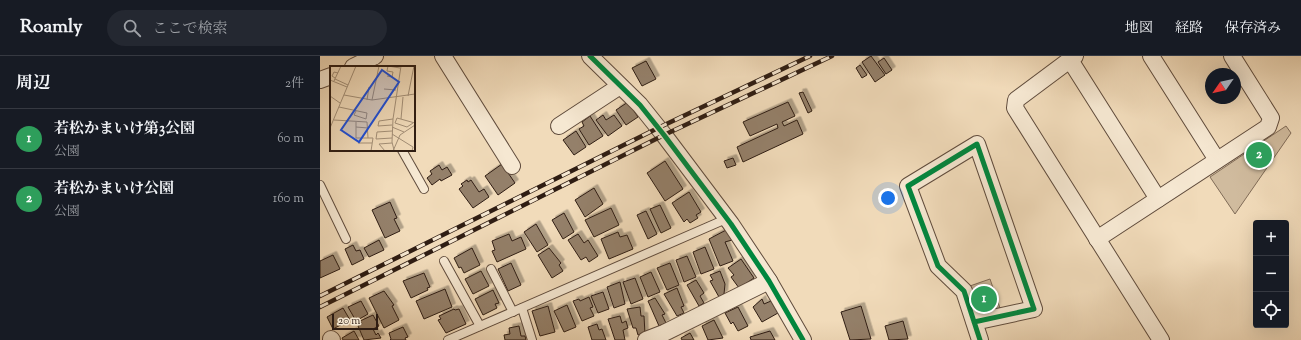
<!DOCTYPE html>
<html lang="ja">
<meta charset="utf-8">
<style>
body{margin:0;font-family:"Sorts Mill Goudy","Noto Serif JP",serif;background:#242831;color:#f1f3f6}
.controls{position:absolute;right:12px;bottom:12px;display:grid;overflow:hidden;border-radius:4px;box-shadow:0 4px 16px #0002}
.controls button{width:36px;height:36px;display:grid;place-items:center;padding:0;border:0;border-bottom:1px solid #363941;background:#171b24;color:#f1f3f6;font:20px sans-serif}
.compass{position:absolute;left:885px;top:12px;width:36px;height:36px;border-radius:50%;background:#171b24;box-shadow:0 4px 16px #0002;rotate:236deg}
.scale{position:absolute;left:12px;bottom:10px;width:46px;box-sizing:border-box;padding-left:4px;border:2px solid #2f1d13;border-top:0;font-size:11px;line-height:14px;white-space:nowrap;color:#2f1d13;-webkit-text-stroke:3px #f6e8d2;paint-order:stroke}
.you{position:absolute;left:568px;top:142px;width:14px;height:14px;margin:-10px;border:3px solid #fff;border-radius:50%;background:#1a73e8;box-shadow:0 0 0 6px #1a73e833}
.badge{display:grid;place-items:center;width:26px;height:26px;border-radius:50%;background:#d93025;color:#fff;font-size:13px;font-weight:700}
.pin{position:absolute;translate:-50% -50%;border:2px solid #fff;box-shadow:0 1px 4px #0006}
.list{margin:0;padding:0;list-style:none}
h2{display:flex;justify-content:space-between;align-items:center;height:52px;margin:0;padding:0 16px;font-size:17px}
h2 small{font-size:13px;font-weight:400;color:#9ea1a6}
.list li{display:grid;grid-template-columns:26px 1fr auto;gap:12px;align-items:center;box-sizing:border-box;height:60px;padding:0 16px;border-top:1px solid #363941}
.list b{display:block;font-size:15px;white-space:nowrap}
.list p{margin:0;font-size:13px;white-space:nowrap;color:#9ea1a6}
.list em{font-size:13px;font-style:normal;color:#9ea1a6}
.icon{flex:none;width:22px;height:22px;fill:none;stroke:currentColor;stroke-width:2;stroke-linecap:round;stroke-linejoin:round}
.map{position:relative;flex:none;width:981px;height:284px;overflow:hidden}
header{display:flex;align-items:center;gap:24px;box-sizing:border-box;height:56px;padding:0 20px;background:#171b24;border-bottom:1px solid #363941}
header strong{font-size:19px}
nav{display:flex;gap:22px;margin-inline-start:auto;font-size:14px}
.search{width:280px;height:36px;background:#242831;display:flex;align-items:center;gap:10px;box-sizing:border-box;padding:0 14px;border-radius:22px;color:#9ea1a6;font-size:15px}
main{display:flex}
aside{flex:1;background:#171b24}
.map>svg:first-child{display:block}
</style>
<header>
<strong>Roamly</strong>
<div class="search"><svg class="icon" aria-label="search" viewBox="0 0 24 24"><circle cx="10" cy="10" r="6"/><path d="M15 15l6 6"/></svg>ここで検索</div>
<nav><a>地図</a><a>経路</a><a>保存済み</a></nav>
</header>
<main>
<aside>
<h2>周辺<small>2件</small></h2>
<ul class="list">
<li><span class="badge" style="background:#2e9e5b">1</span><div><b>若松かまいけ第3公園</b><p>公園</p></div><em>60 m</em></li>
<li><span class="badge" style="background:#2e9e5b">2</span><div><b>若松かまいけ公園</b><p>公園</p></div><em>160 m</em></li>
</ul>
</aside>
<div class="map">
<svg width="981" height="284" viewBox="0 0 981 284">
<defs>
<filter id="shadow"><feDropShadow dx="3.5" dy="-3.5" stdDeviation="0" flood-color="#0004"/></filter>
</defs>
<rect width="100%" height="100%" fill="#f1dbba"/>
<filter id="stains"><feTurbulence type="fractalNoise" baseFrequency=".005" numOctaves="4"/><feColorMatrix values="0 0 0 0 .2 0 0 0 0 .09 0 0 0 0 .02 0 0 0 .5 -.17"/></filter>
<radialGradient id="worn" r=".72"><stop offset=".6" stop-color="#630" stop-opacity="0"/><stop offset="1" stop-color="#630" stop-opacity=".3"/></radialGradient>
<g fill="#d0bb9e" stroke="#806c58">
<path d="M966,70L971,77L915,158L890,121Z"/>
<path d="M670,223L681,255L664,259L656,256L647,231Z"/>
</g>
<g fill="#94806a" stroke="#2f1d13" filter="url(#shadow)">
<path d="M551,0L565,19L555,26L542,6Z"/>
<path d="M564,2L572,14L566,18L558,6Z"/>
<path d="M326,5L336,23L322,30L312,12Z"/>
<path d="M540,9L547,19L542,22L536,12Z"/>
<path d="M483,36L492,55L488,57L479,37Z"/>
<path d="M308,46L318,61L306,69L296,54Z"/>
<path d="M468,46L475,60L462,66L464,70L477,64L483,78L423,106L417,91L458,72L457,68L430,80L423,66Z"/>
<path d="M283,59L286,64L294,59L302,70L288,80L276,64Z"/>
<path d="M270,60L283,80L269,89L259,73L264,70L262,66Z"/>
<path d="M256,75L266,91L254,99L243,84Z"/>
<path d="M413,102L416,109L407,112L404,105Z"/>
<path d="M345,105L363,133L345,145L327,117Z"/>
<path d="M182,108L195,127L178,139L165,120Z"/>
<path d="M119,109L122,114L127,111L132,119L121,125L120,123L112,129L107,122L112,118L110,115Z"/>
<path d="M147,124L148,126L151,124L159,136L164,133L169,141L153,152L139,133L143,130L141,128Z"/>
<path d="M274,132L283,148L265,161L255,144Z"/>
<path d="M369,136L381,156L376,159L378,162L370,167L367,163L364,166L352,147Z"/>
<path d="M70,146L77,162L74,163L80,175L65,182L52,154Z"/>
<path d="M340,149L351,172L341,177L330,153Z"/>
<path d="M291,152L299,169L274,181L265,164Z"/>
<path d="M326,155L337,178L328,183L317,159Z"/>
<path d="M244,157L254,176L243,183L232,164Z"/>
<path d="M216,168L228,189L217,196L204,176Z"/>
<path d="M408,173L412,184L405,186L413,205L400,210L389,183Z"/>
<path d="M298,176L300,181L307,179L313,193L289,203L281,183Z"/>
<path d="M189,178L192,185L201,181L206,193L177,206L172,195L175,194L172,185Z"/>
<path d="M258,178L264,187L268,184L278,200L269,206L266,201L261,204L248,184Z"/>
<path d="M59,184L64,194L49,201L44,192Z"/>
<path d="M33,189L36,195L40,194L44,203L32,209L25,193Z"/>
<path d="M385,191L394,213L381,218L373,196Z"/>
<path d="M152,192L160,209L144,217L141,211L139,212L134,202Z"/>
<path d="M229,192L241,207L239,209L243,215L232,222L218,199Z"/>
<path d="M13,199L20,213L0,222V205Z"/>
<path d="M367,200L376,221L364,226L356,204Z"/>
<path d="M421,203L434,222L419,232L411,221L414,219L408,212Z"/>
<path d="M191,207L201,229L188,235L178,213Z"/>
<path d="M350,207L359,229L347,234L337,212Z"/>
<path d="M161,215L169,230L153,238L145,223Z"/>
<path d="M400,215L405,228L404,238L399,241L390,225L393,224L390,219Z"/>
<path d="M331,216L340,236L328,241L320,221Z"/>
<path d="M104,217L110,231L107,232L108,234L91,242L83,225Z"/>
<path d="M315,222L323,243L311,248L303,226Z"/>
<path d="M376,224L384,237L380,240L384,247L379,250L367,229Z"/>
<path d="M300,226L305,248L294,252L287,231Z"/>
<path d="M357,232L364,250L361,251L364,257L357,260L344,238Z"/>
<path d="M125,233L132,251L104,263L96,245Z"/>
<path d="M173,234L179,247L175,248L177,252L163,259L155,243Z"/>
<path d="M64,235L74,249L72,250L79,264L64,272L49,242Z"/>
<path d="M283,236L289,253L278,257L271,240Z"/>
<path d="M269,241L273,251L270,252L274,260L262,265L253,245L259,243L260,245Z"/>
<path d="M335,242L345,258L342,259L346,267L339,270L328,245Z"/>
<path d="M442,243L444,248L451,245L458,257L442,266L433,251Z"/>
<path d="M41,245L48,258L36,265L28,251Z"/>
<path d="M247,249L256,271L244,276L234,255Z"/>
<path d="M228,250L235,276L220,280L212,255Z"/>
<path d="M541,250L551,283L530,284L521,256Z"/>
<path d="M320,251L321,260H324L325,278L318,279L316,272H313L307,253Z"/>
<path d="M418,251L428,270L418,275L413,266L411,268L405,257Z"/>
<path d="M23,252L30,264L13,273L7,261Z"/>
<path d="M134,253L135,254L139,253L146,268L126,277L118,264L121,263L119,260Z"/>
<path d="M53,259L59,270L53,273L56,279L58,277L61,282L44,284L38,270L42,268L40,265Z"/>
<path d="M300,260L302,267L306,265L308,272L303,274L305,284H295L288,263Z"/>
<path d="M394,264L403,282L388,284L382,270Z"/>
<path d="M583,265L588,283L569,284L565,270Z"/>
<path d="M277,268L279,274L282,273L286,284H272L268,271Z"/>
<path d="M199,270L201,280H205L206,284H185L184,279L190,278L189,272Z"/>
<path d="M83,271L88,281L85,282L86,284H70L71,283L69,277Z"/>
<path d="M34,275L39,284H23L22,282Z"/>
<path d="M450,275L455,284H431L430,281Z"/>
<path d="M370,277L374,284H362L361,282Z"/>
</g>
<g fill="none" stroke-linecap="round" stroke-linejoin="round">
<g stroke="#604c3d" stroke-width="10">
<g id="service">
<path d="M82,94L104,133"/>
<path d="M0,129L26,183"/>
<path d="M124,205L160,270"/>
<path d="M171,213L193,256"/>
<path d="M202,252L212,284"/>
<path d="M128,284L406,163"/>
</g>
</g>
<g stroke="#604c3d" stroke-width="18">
<g id="minor">
<path d="M123,0L192,110"/>
<path d="M270,0L320,49L344,79L411,168L449,225L483,284"/>
<path d="M755,0L696,44L695,52L841,284"/>
<path d="M831,0L897,104"/>
<path d="M750,4L838,143"/>
<path d="M33,11L55,0"/>
<path d="M0,24L11,20"/>
<path d="M239,70L300,30"/>
<path d="M777,183L948,71L951,62L912,0"/>
<path d="M654,266L714,253L657,88L588,130L618,210L644,235L660,284"/>
<path d="M11,283L12,284"/>
<path d="M326,284L344,277L449,225"/>
</g>
</g>
<use href="#service" stroke="#f6e8d2" stroke-width="8"/>
<use href="#minor" stroke="#f6e8d2" stroke-width="16"/>
<g stroke="#2f1d13" stroke-width="4.5">
<g id="rail">
<path d="M0,240L338,72L490,0"/>
<path d="M0,251L344,79L512,0"/>
</g>
</g>
<use href="#rail" stroke="#f6e8d2" stroke-width="3" stroke-dasharray="9" stroke-linecap="butt"/>
<g stroke="#f6e8d2" stroke-width="8">
<g id="cycleway">
<path d="M270,0L320,49L344,79L411,168L449,225L483,284"/>
<path d="M654,266L714,253L657,88L588,130L618,210L644,235L660,284"/>
</g>
</g>
<use href="#cycleway" stroke="#00873e" stroke-width="5"/>
</g>
<g transform="translate(10 10)">
<rect width="85" height="85" fill="#f1dbba"/>
<path fill="none" stroke="#a38f77" stroke-width="1" d="M57,10L62,11L63,6L57,5L58,0L70,2M5,12L2,10L4,6L8,7M5,13L18,19M0,14L17,21M4,15L11,0M54,23L66,24M14,29L42,34L85,28M0,30L10,37M78,30L84,0M37,34L39,21M42,34L49,0M9,41L37,47L36,53L24,49L26,45M71,53L73,31M4,54L37,56L38,72M26,56V72H43L41,85M83,57L77,61L65,57L67,52L85,57M62,59L48,60L49,55L63,53M26,61L38,62M62,61L74,66M0,62L26,0M62,68L83,81L82,85M62,72L46,73L47,66L62,65M28,77H42M64,84L62,76L63,53L71,0M55,85L49,78L62,77M63,85L70,69L85,59"/>
<path fill="#1d4ed8" fill-opacity="0.15" stroke="#1d4ed8" stroke-width="2" d="M52,4L69,16L29,76L11,64Z"/>
<rect width="85" height="85" fill="none" stroke="#2f1d13" stroke-width="2"/>
</g>
<rect width="100%" height="100%" filter="url(#stains)"/>
<rect width="100%" height="100%" fill="url(#worn)"/>
</svg>
<div class="controls">
<button>+</button>
<button>−</button>
<button><svg class="icon" aria-label="locate" viewBox="0 0 24 24"><circle cx="12" cy="12" r="6"/><path d="M12 2v4M12 18v4M2 12h4M18 12h4"/></svg></button>
</div>
<svg class="compass" viewBox="-18 -18 36 36"><path d="M0-13l5 13h-10z" fill="#e53935"/><path d="M0 13l5-13h-10z" fill="#9ea1a6"/></svg>
<div class="scale">20 m</div>
<div class="you"></div>
<div class="pin badge" style="left:664px;top:243px;background:#2e9e5b">1</div>
<div class="pin badge" style="left:939px;top:99px;background:#2e9e5b">2</div>
</div>
</main>
